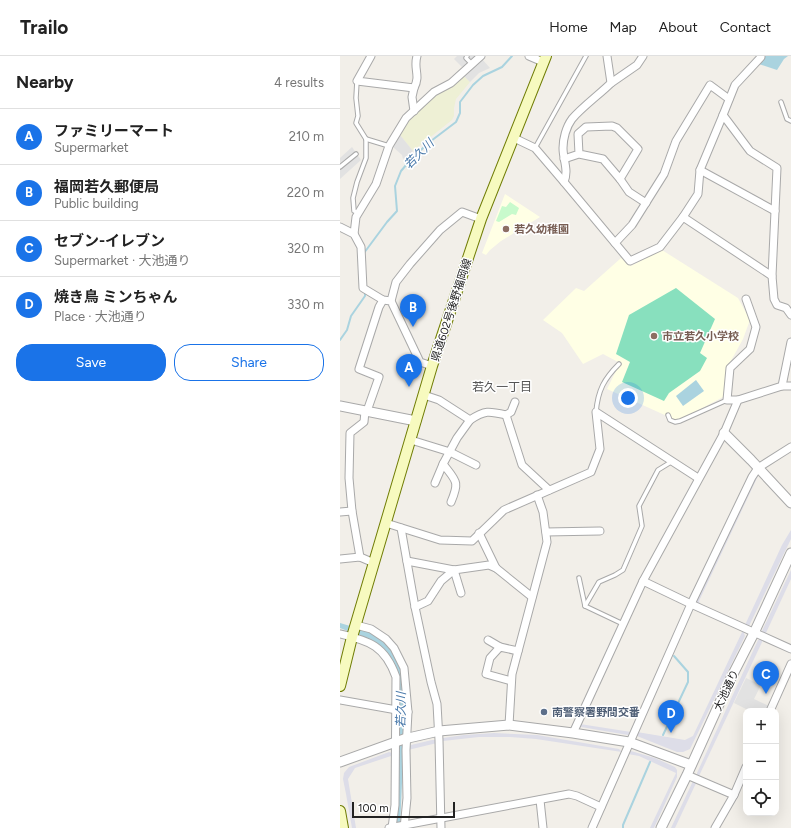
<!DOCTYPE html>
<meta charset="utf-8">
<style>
body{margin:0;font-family:Figtree,"Noto Sans JP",sans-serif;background:#f6f6f6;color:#222}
.controls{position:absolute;right:12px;bottom:12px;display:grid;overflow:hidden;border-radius:8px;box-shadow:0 4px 16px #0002}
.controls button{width:36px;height:36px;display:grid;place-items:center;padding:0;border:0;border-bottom:1px solid #e0e0e0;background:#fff;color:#222;font:20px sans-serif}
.scale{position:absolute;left:12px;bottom:10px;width:103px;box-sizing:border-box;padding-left:4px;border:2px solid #222;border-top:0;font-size:11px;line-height:14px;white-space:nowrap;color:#222;-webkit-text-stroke:3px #fff;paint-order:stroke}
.you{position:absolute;left:288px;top:342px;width:14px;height:14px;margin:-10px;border:3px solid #fff;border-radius:50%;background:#1a73e8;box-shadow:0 0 0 6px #1a73e833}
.badge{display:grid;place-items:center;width:26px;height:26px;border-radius:50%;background:#1a73e8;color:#fff;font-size:13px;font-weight:700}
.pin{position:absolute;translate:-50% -33px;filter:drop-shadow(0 1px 2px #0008)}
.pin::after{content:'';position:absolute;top:21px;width:14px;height:12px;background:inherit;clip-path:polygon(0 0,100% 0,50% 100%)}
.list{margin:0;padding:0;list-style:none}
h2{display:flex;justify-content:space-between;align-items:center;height:52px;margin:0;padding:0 16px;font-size:17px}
h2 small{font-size:13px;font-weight:400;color:#767676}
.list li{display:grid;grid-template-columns:26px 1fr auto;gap:12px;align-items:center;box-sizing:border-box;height:56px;padding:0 16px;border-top:1px solid #e0e0e0}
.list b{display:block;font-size:15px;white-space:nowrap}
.list p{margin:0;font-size:13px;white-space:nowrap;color:#767676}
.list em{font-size:13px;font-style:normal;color:#767676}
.actions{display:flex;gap:8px;padding:12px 16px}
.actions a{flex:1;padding:9px 0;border:1px solid #1a73e8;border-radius:16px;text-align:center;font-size:14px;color:#1a73e8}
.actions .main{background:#1a73e8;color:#fff}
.icon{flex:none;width:22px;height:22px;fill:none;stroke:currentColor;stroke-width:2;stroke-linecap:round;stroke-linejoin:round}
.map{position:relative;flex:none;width:451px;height:772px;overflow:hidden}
header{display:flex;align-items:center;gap:24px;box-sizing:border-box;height:56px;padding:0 20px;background:#fff;border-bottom:1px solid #e0e0e0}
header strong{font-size:19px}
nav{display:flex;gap:22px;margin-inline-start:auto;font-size:14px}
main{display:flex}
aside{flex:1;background:#fff}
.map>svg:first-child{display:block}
</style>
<header>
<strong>Trailo</strong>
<nav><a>Home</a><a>Map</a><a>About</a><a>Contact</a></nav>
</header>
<main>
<aside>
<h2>Nearby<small>4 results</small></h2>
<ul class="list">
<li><span class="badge">A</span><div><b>ファミリーマート</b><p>Supermarket</p></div><em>210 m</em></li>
<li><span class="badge">B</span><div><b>福岡若久郵便局</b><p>Public building</p></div><em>220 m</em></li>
<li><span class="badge">C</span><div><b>セブン-イレブン</b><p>Supermarket · 大池通り</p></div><em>320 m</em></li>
<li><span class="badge">D</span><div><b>焼き鳥 ミンちゃん</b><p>Place · 大池通り</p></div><em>330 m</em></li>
</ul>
<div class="actions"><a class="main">Save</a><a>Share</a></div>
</aside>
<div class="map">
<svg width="451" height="772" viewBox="0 0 451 772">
<rect width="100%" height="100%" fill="#f2efe9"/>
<g fill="#ffffe5">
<path d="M165,138L200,161L161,185L150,194L146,199L142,197Z"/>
<path d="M322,194L398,242L410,264L403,283L387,312L383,341L338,365L267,333L280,307L263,298L243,308L222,277L203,264L236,232L244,235L281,202L291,210Z"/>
</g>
<path fill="#eef0d5" d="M124,20L130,26L116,43L114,52V60L112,64L73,95L60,79L65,71L71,62L96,39L113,30Z"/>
<path fill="#c8facc" d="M170,146L179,152L176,159L172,158L159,166L156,165L162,150L166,151Z"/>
<path fill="#88e0be" d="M336,232L375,263L360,297L367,302L360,315L329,337L324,345L282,326L290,306L276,298L289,259Z"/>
<g fill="#e2e2e2">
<path d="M117,0H137L123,12L114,3Z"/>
<path d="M142,3L150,12L139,17L130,26L124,20Z"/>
<path d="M60,79L73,95L63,103L62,99L53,91L55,85Z"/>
<path d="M12,91L21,104L0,123V102Z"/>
<path d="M406,622L421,629L414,643L429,650L426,655H410L394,647Z"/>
</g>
<g fill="#dddde8">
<path d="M418,417L421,419L418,420L359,545L360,548L405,569L442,489L451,474V483L409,570L405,571L357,548V544Z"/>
<path d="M451,514V523L425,579L422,575Z"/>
<path d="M403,574L405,580L350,693L343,696H337L297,680V676L345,684L353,680Z"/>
<path d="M421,583L423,584L359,720L357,719V717L418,584Z"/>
<path d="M240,668L291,676L288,679L241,671Z"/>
<path d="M154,677L197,679L279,693L282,696L196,683L170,681H139L103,685L105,757L103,682L124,679Z"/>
<path d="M92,684H95L97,687L68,694L71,689Z"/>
<path d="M291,695L315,702L335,711L337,714V721L314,772H310L336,717L299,700L288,698Z"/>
<path d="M49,696L52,697L54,699L15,712L8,723L16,772H12L6,738L3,723L4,717L9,711Z"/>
<path d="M353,725H357L335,772H331Z"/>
</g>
<g fill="#aad3df">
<path d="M424,0H448L444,3L437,14L419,8Z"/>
<path d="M356,324L364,335L343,350L336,340Z"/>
<path d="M0,567L34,577L47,588L60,607L65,660L60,772H56L57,622L30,584L0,572Z"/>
</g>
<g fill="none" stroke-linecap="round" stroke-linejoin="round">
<g stroke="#aad3df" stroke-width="2">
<path d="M24,197L47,166L57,155L55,130L61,115L67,108L87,88L116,66L120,57V46L133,29L143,20L162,11L172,0"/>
<path d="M0,284L7,274L11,260L25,240V236"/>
<path d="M323,679L348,626V616L334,600"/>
<path d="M283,772V769L310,706"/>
</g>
<g stroke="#a9a9a9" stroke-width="5.5">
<g id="service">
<path d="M127,0L126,2L132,8"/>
<path d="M17,25L16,42L18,60L16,67L26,83V102L17,126L13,142L14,155L19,157"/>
<path d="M441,46L447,63L451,65"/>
<path d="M26,83L49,90"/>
<path d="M195,92L246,0"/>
<path d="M0,111L16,98"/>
<path d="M256,356C258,334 264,323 279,308"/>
<path d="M328,359L330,364L335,366L340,365L387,344"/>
<path d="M239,522L245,550"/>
<path d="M283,568L245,550L259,526L275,519L283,514L302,470L299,450L318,414L331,406"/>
</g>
</g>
<g stroke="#a9a9a9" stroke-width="9">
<g id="minor">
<path d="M31,0L17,25L74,32C81,19 73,13 77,0"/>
<path d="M189,0L203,6"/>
<path d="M267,0L271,27C260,38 242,51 232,63C226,71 223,83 223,92C223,104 229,114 224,126L290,205L320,191L343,161L432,220L434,243L437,249L446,252L451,259"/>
<path d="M271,27L297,9L303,0"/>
<path d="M74,32L72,41L74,55"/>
<path d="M383,59L395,29L421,1V0"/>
<path d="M174,82L195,92L224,126"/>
<path d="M224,103L239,98L238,78L246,71L272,70L277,72L298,93L280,123L263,103L239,98"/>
<path d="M360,114L435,155"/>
<path d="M280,123L289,136L306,147"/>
<path d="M343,161L358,138L360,114L383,59L410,95L437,112L432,220"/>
<path d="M0,171L14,178L21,191L23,232L43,244L51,245L80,306L92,310"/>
<path d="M14,178L16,161L36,128L49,90L66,62L94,36L111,27L141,0"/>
<path d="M275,187L292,169L324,118L336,85L370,29L389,43"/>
<path d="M51,245L56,226L70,208L100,174L122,156L141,163"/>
<path d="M442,330H451"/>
<path d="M84,339L99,344L130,364C145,354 149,355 166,359"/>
<path d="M398,344H387L390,312L410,293L416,271L406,243"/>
<path d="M175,346L171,356L166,359L182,409L209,434"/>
<path d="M27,355L39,321L19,313L39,251L43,244"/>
<path d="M71,384L110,396L136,409"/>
<path d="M95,427L103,408"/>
<path d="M111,446C120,425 116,425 103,408L117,382L130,364"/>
<path d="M0,456L12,455"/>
<path d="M46,467L100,484L132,485L164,454L251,416L260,393L256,356L358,422"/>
<path d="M61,472L75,551L91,626L97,648L99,684L101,772"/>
<path d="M206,476L260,475"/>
<path d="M139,477L156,512L192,541"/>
<path d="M20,501L12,455L9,422L10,377L24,366L25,355"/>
<path d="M0,503L20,501L34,507"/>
<path d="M67,505L114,514L149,509L156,512"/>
<path d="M303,525L351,548L451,593"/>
<path d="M75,551L88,545L101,525L114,514L121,537"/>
<path d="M16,569L31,573L46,583L54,592L64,612L68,656L66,694L67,742L64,772"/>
<path d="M0,578C30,585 45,590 56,621L55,749L52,772"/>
<path d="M148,584L160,591"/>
<path d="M171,625L146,618L150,602L160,591L178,595"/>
<path d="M0,644L68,656"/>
<path d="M430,655L451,608"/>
<path d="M169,669L172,618L207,486L203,456L197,439"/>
<path d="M233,677L303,525L384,377L398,344L442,330L451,286"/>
<path d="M347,719L394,739L406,711"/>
<path d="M200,744L203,772"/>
<path d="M49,772L229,738L237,740L261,751"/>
<path d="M252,772L351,548L412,421L418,412L451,391"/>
<path d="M375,772L394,739"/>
</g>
</g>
<g stroke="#a9a9a9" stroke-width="11">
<g id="tertiary">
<path d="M0,350L76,365"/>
<path d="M384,377L411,404L451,447"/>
<path d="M0,706L64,683L99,675L169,669L233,677L289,686L351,709"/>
<path d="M321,772L347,719L390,624L414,577L451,497"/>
</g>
</g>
<g stroke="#707d05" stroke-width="12">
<g id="secondary">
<path d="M0,630L12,581L92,310L141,163L206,0"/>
<path d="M0,755L3,772"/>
</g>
</g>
<use href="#service" stroke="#fff" stroke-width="3.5"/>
<use href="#minor" stroke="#fff" stroke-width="7"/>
<use href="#tertiary" stroke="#fff" stroke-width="9"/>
<use href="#secondary" stroke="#f7fabf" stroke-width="10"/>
</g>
<g fill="#8d6e63" stroke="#fff" stroke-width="1.5">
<circle cx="166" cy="173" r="4"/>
<circle cx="314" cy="280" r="4"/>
</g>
<circle fill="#5c6f8a" stroke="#fff" stroke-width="1.5" cx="204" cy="656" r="4"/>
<g text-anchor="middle" stroke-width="3" stroke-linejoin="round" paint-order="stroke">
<g font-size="11" font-weight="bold" fill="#785e54" stroke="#fff" text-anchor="start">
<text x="174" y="177">若久幼稚園</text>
<text x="322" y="284">市立若久小学校</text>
</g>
<g font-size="11" fill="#222" stroke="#fff">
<text transform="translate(111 254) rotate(-72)" y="4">県道602号後野福岡線</text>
<text transform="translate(386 634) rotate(-65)" y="4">大池通り</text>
</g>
<g font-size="11" font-weight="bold" fill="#4e5e75" stroke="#fff" text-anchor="start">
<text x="212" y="660">南警察署野間交番</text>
</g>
<g font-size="12" font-style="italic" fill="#4a7aab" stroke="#fff">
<text transform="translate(79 98) rotate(-45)" y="4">若久川</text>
<text transform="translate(61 654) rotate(-89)" y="4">若久川</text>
</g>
<g font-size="12" fill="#555" stroke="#fff">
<text x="162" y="335">若久一丁目</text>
</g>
</g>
</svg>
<div class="controls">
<button>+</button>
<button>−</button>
<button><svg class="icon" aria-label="locate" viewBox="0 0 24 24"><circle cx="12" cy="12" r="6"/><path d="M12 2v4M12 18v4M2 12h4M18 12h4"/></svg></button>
</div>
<div class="scale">100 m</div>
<div class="you"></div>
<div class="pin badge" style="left:69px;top:331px">A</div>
<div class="pin badge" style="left:73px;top:271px">B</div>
<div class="pin badge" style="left:426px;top:638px">C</div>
<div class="pin badge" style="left:331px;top:677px">D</div>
</div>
</main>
